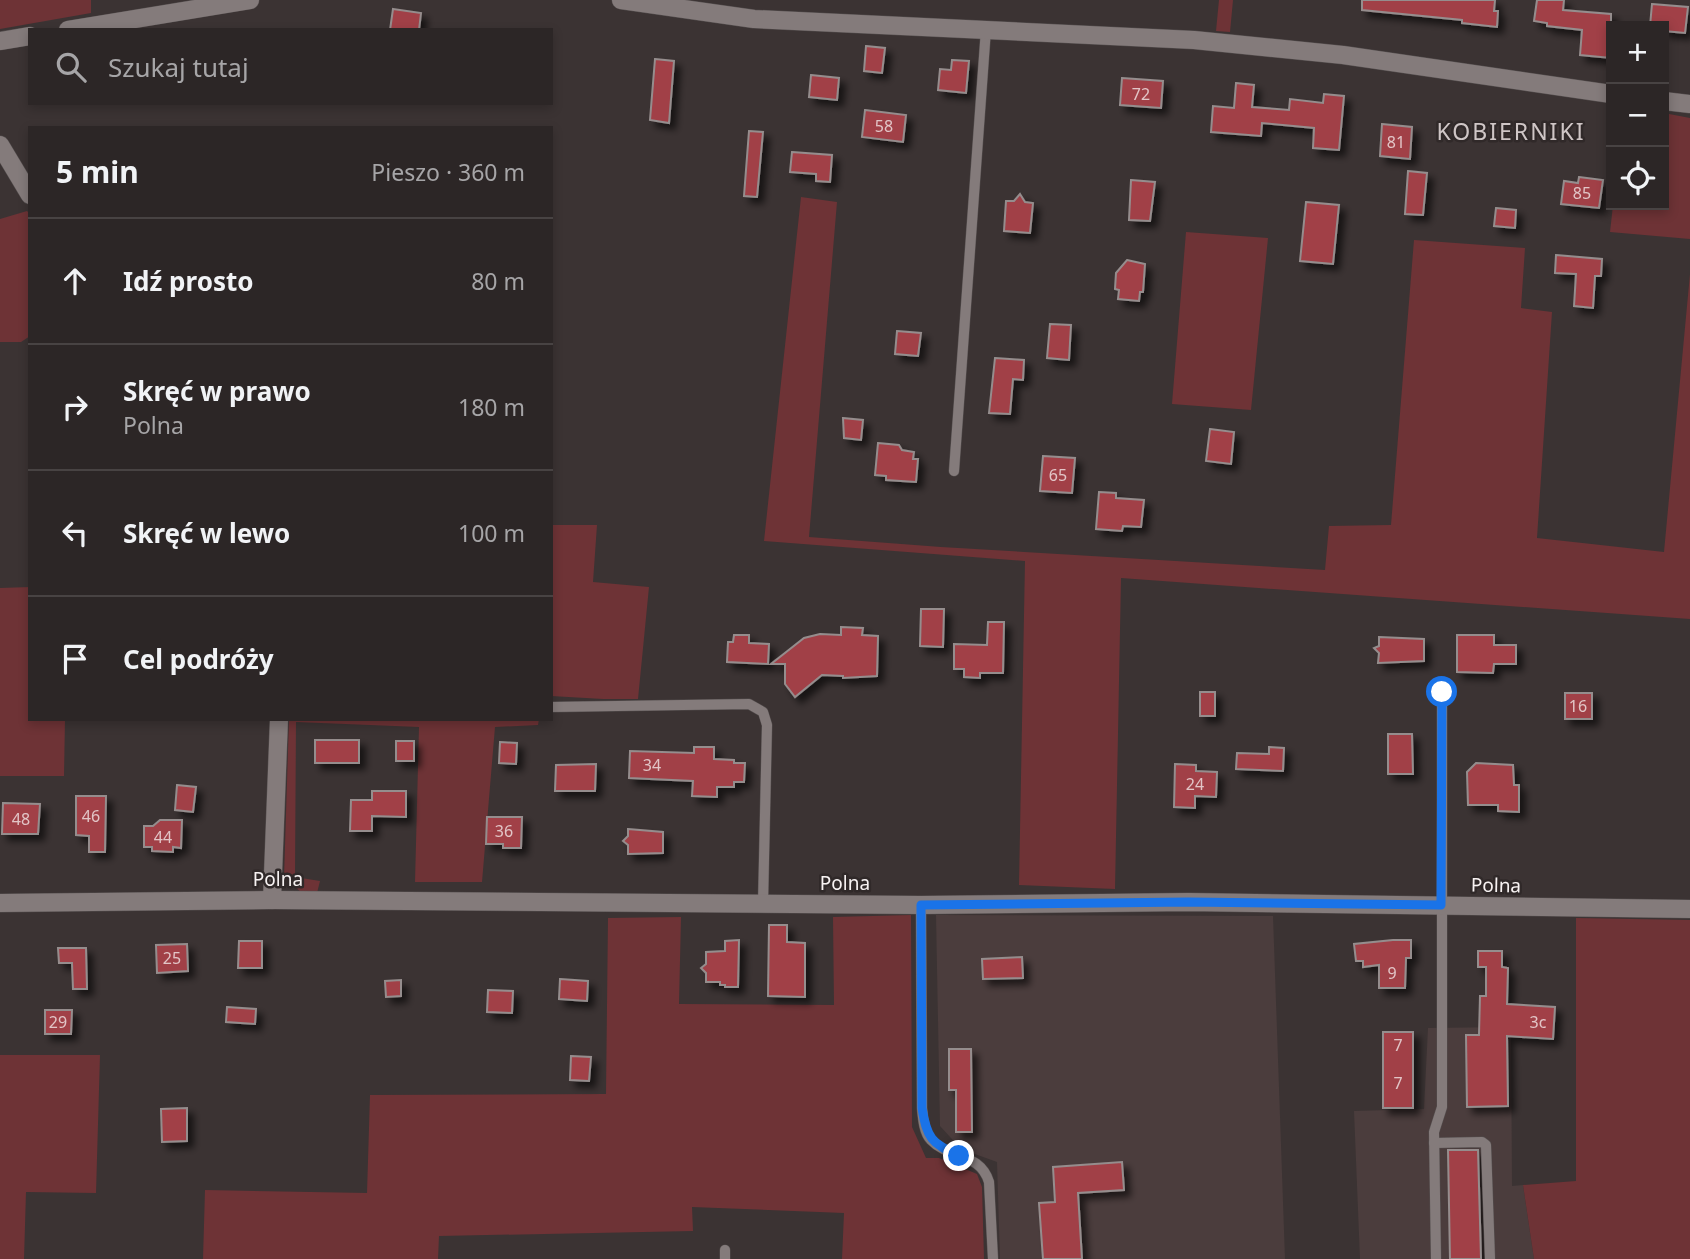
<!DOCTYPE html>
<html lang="pl">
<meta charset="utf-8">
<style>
body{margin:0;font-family:"Noto Sans",sans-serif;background:#342e2e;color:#f1f3f6}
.controls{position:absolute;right:21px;top:21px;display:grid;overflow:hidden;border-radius:0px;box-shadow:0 4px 10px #0003}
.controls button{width:63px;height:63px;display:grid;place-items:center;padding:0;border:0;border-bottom:2px solid #484343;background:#2c2626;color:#f1f3f6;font:35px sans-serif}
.stop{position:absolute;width:21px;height:21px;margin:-16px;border:5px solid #1a73e8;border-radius:50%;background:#fff}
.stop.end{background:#1a73e8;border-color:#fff;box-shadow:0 2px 7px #0008}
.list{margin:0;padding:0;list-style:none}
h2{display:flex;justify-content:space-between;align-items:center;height:91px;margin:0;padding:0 28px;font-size:30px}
h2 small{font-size:23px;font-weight:400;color:#a6a5a7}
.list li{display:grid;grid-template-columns:46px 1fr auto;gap:21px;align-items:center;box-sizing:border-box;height:126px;padding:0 28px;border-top:2px solid #484343}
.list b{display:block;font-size:26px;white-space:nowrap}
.list p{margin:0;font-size:23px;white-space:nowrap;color:#a6a5a7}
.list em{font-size:23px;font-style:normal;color:#a6a5a7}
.icon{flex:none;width:38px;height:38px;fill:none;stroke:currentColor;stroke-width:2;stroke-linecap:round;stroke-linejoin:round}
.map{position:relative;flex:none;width:1690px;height:1259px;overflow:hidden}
.search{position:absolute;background:#2c2626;box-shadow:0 4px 10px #0003;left:28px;top:28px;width:525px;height:77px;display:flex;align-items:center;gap:18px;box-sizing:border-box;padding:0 24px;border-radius:0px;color:#a6a5a7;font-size:26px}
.panel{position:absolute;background:#2c2626;box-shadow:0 4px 10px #0003;left:28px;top:126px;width:525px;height:595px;border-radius:0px}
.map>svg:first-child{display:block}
</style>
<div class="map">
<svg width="1690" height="1259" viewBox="0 0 1690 1259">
<defs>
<filter id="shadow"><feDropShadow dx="6" dy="6" stdDeviation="3.5" flood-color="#0009"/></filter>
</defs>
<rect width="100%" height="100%" fill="#3b3333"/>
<g fill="#4b3d3d">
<path d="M936,915L1273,916L1285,1259H1000L997,1162L961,1149L940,1126Z"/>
<path d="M1511,1027L1512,1186L1523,1185L1534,1259H1360L1354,1111L1424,1109L1428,1028Z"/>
</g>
<g fill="#6e3336">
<path d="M0,0H91V13L0,29Z"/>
<path d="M1219,0H1233L1230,32L1216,31Z"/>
<path d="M1664,113L1690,118V239L1610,232L1613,205H1664Z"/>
<path d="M801,197L837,202L809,537L941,547L1325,570L1329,526L1391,525L1414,240L1525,248L1521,308L1552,312L1537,538L1664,552L1690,274V619L1121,578L1115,889L1019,885L1025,561L764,541Z"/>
<path d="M27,211L30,214V336L21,342H0V219Z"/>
<path d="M1186,232L1268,238L1251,410L1172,404Z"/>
<path d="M551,525H597L593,582L649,587L638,699H603L551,696Z"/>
<path d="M30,587V719H65L64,776H0V588Z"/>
<path d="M289,719H539L538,725L495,727L482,882H415L419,727L296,722L295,877L320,881L317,893L301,892L284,878Z"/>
<path d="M911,915L912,1127L926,1158H939L977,1174L982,1187L984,1259H842L844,1213L692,1207L693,1231L439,1236L438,1259H203L205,1190L367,1193L370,1095L606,1094L608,918L681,917L679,1004L834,1005L833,917Z"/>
<path d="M1576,918L1690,920V1259H1534L1523,1185L1576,1181Z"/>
<path d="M0,1055H100L96,1193L26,1192L24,1259H0Z"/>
</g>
<g fill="#a13f47" stroke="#958d8d" stroke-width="2" filter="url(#shadow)">
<path d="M1362,0H1495L1494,11H1498L1497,27L1462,23V20L1362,10Z"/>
<path d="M1537,0H1564L1563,10L1611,14V58L1580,55L1582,30L1547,26V23L1534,21Z"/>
<path d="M1652,4L1688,7L1685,33L1664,31V26H1650Z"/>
<path d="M393,9L421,13L419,30H390Z"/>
<path d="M866,46L885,48L882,73L864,71Z"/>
<path d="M655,59L674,61L669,123L650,120Z"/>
<path d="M952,60L969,61L966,93L938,90L940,69L951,70Z"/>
<path d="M811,75L839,78L837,100L809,97Z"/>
<path d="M1122,78L1163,81L1161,108L1120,105Z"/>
<path d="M1236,83L1254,85L1252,107L1289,110L1290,99L1323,103L1324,94L1344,96L1339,150L1313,148L1314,128L1262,123L1261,136L1211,132L1213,106L1234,108Z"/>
<path d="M865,110L906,115L903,142L862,137Z"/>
<path d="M1382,124L1412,127L1410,159L1380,156Z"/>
<path d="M749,131L763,132L757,197L744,196Z"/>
<path d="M792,152L832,155L830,182L816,181V174L790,172Z"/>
<path d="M1408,171L1427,173L1423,215L1405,214Z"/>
<path d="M1579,177L1603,180L1599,208L1561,204L1564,181L1578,183Z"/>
<path d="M1131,180L1155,182L1150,221L1129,220Z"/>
<path d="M1020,194L1025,202L1033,203L1030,233L1004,231L1006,201H1014Z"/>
<path d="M1306,202L1339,205L1333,264L1300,261Z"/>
<path d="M1496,208L1516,210L1515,228L1494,226Z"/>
<path d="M1556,255L1602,259L1601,276H1595L1593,308L1574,306L1576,274L1555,273Z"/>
<path d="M1127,260L1145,264L1143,292H1140L1139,301L1118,299L1119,290L1115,289L1116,273Z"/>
<path d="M1050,324L1071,325L1069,360L1047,358Z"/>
<path d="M897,331L921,333L918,356L895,354Z"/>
<path d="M995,358L1024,360L1023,380L1013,379L1010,414L989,413Z"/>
<path d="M843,418L863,420L861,440L844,438Z"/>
<path d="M1210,429L1234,432L1231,464L1206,461Z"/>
<path d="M878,443L899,445L902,450L914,452L913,459H918L916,482L886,480V476L875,475Z"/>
<path d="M1043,456L1075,458L1072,493L1040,491Z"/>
<path d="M1099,492L1116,493V498L1144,500L1141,527L1123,526L1122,531L1096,529Z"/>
<path d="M921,609H944L943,647L920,646Z"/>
<path d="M988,622H1004L1003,673H980V678L964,677V669H954V644L987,645Z"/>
<path d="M841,627L863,628L862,635L878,636L877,676L843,678V676L822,675L795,697L785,684V664H771L804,638L820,634L841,635Z"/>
<path d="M734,635H749V643L769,644L768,664L727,662L728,642H733Z"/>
<path d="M1457,635H1494V645H1516V664H1494L1493,673L1457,672Z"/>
<path d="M1379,637L1424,639V661L1378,663L1379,653L1374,648L1379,646Z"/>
<rect x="1200" y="692" width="15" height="24"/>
<rect x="1565" y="693" width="27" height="26"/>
<path d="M1388,734H1412L1413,774H1388Z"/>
<rect x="315" y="740" width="44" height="23"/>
<rect x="396" y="741" width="18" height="20"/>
<path d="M500,742L517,743L516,764L499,763Z"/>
<path d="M694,747H714V759L734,760V763H745L744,782H734V787H717V797L692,796L693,781L629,778L630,751L694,753Z"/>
<path d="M1269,747L1284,748L1283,771L1236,769L1237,753L1269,754Z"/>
<path d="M1476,763L1513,765L1514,785H1519V812L1498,811V805H1468L1467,772Z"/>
<path d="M596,764L595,791H555L556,765Z"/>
<path d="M1175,764L1196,765V771L1217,772L1216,797L1195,796V808L1174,807Z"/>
<path d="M177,785L196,787L193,812L175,810Z"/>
<path d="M372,791H406V817L372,816V831H350L351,800H372Z"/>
<path d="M76,796H106L105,852H89V836L76,835Z"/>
<path d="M3,803L40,804L38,834H2Z"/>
<path d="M487,817H522L521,848H503V844H486Z"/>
<path d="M160,820H182L181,848L173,847V852L152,851V847H144V826H153Z"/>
<path d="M628,829L663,832V853L628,854V845L623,841L628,836Z"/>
<path d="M769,925H787V942L805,943V997L768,996Z"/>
<path d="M739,940L738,987H725V985H720V982H706V973L701,968L706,964V952L725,951V941Z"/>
<path d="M1393,940H1411V958H1406L1405,988H1379V965L1363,967V961H1356L1354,944Z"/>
<path d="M239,941H262V968H238Z"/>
<path d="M187,944L188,971L157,973L156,945Z"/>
<path d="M58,948H86L87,989H73L72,963H59Z"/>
<path d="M1478,951H1502V967L1508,968L1507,1004L1555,1007L1553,1039L1507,1036L1508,1106L1467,1107L1466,1035H1479L1480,996H1486V967H1478Z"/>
<path d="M1022,957L1023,978L983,979L982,959Z"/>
<path d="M560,979L588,981L587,1001L559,999Z"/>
<path d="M401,980V996L386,997L385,981Z"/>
<path d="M488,990L513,991L512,1013L487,1012Z"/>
<path d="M227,1007L256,1009L255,1024L226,1022Z"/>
<path d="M45,1010H72L71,1034H45Z"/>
<rect x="1383" y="1032" width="30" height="76"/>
<path d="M949,1049H971L972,1132H956V1090H949Z"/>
<path d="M571,1056L591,1057L589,1081L570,1080Z"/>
<path d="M187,1108V1141L162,1142L161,1109Z"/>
<path d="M1448,1150H1478L1481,1259H1450Z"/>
<path d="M1122,1162L1124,1190L1078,1193L1082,1259H1043L1039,1203L1055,1202L1053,1167Z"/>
</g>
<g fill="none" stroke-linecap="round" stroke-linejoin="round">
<g stroke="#554f4f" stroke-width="11">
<g id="lane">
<path d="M954,471L986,29"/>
<path d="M551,707L749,704L763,712L767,725L763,904"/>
<path d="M921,905L922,1108C923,1119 924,1133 931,1140C950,1160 980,1152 989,1182L993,1259"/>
<path d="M1434,1143L1482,1142L1486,1145L1490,1259"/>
<path d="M725,1259V1250"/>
<path d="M1436,1259L1434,1132L1442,1107V692"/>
</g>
</g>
<g stroke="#554f4f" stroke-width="19">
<g id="street">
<path d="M621,0L754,19L1194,40L1343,55L1611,94"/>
<path d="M68,30L250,0"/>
<path d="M0,41L30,36"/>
<path d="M1664,101L1690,104"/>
<path d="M0,145L30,195"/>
<path d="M272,900L279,719"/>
<path d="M0,903L272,900L921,905L1188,902L1690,909"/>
</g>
</g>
<use href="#lane" stroke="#847b7b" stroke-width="10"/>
<use href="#street" stroke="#847b7b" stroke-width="18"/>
</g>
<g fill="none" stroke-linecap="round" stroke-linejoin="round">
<path stroke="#1a73e8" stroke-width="9" d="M959,1156C931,1143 927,1138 922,1108L921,905L1188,902L1441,905L1442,692"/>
</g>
<g text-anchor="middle" stroke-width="5" stroke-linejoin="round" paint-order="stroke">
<g font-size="16" fill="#e2c5c7">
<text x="1141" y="100">72</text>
<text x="884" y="132">58</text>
<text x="1396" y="148">81</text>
<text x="1582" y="199">85</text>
<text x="1058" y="481">65</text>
<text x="1578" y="712">16</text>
<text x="652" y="771">34</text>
<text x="1195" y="790">24</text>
<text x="91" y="822">46</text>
<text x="21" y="825">48</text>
<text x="504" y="837">36</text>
<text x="163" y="843">44</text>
<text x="172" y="964">25</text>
<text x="1392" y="979">9</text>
<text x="58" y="1028">29</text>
<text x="1538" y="1028">3c</text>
<text x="1398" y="1051">7</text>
<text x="1398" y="1089">7</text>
</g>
<g font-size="19" fill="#f7f2f2" stroke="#302929">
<text x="278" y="886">Polna</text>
<text x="845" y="890">Polna</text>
<text transform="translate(1496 885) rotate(1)" y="7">Polna</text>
</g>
<g font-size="23" letter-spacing="2" fill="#cfc6c6" stroke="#302929">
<text x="1511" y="140">KOBIERNIKI</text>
</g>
</g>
</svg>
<div class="controls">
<button>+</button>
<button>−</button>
<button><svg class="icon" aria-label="locate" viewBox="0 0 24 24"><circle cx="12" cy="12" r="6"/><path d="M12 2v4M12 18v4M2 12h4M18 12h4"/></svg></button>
</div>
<div class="stop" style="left:1442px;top:692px"></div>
<div class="stop end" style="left:959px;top:1156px"></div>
<div class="search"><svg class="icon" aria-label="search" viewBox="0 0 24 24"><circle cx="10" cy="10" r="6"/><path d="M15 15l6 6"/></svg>Szukaj tutaj</div>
<section class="panel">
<h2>5 min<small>Pieszo · 360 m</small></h2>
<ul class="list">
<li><svg class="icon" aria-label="ahead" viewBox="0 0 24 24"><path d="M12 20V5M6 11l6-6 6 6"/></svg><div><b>Idź prosto</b></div><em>80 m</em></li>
<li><svg class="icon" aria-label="right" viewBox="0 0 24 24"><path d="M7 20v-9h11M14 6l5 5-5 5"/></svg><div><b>Skręć w prawo</b><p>Polna</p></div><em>180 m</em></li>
<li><svg class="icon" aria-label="left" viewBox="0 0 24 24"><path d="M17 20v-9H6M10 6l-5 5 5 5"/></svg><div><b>Skręć w lewo</b></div><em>100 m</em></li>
<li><svg class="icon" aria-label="arrive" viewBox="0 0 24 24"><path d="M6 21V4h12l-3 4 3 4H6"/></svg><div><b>Cel podróży</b></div></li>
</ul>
</section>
</div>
